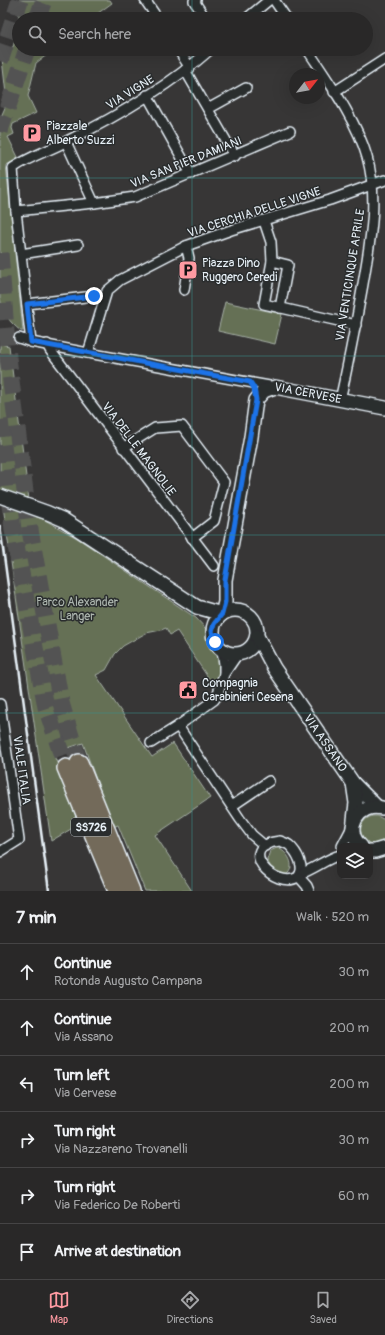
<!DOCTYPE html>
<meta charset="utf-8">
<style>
body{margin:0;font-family:Pangolin,sans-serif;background:#313030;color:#f1f3f6}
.controls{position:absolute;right:12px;bottom:12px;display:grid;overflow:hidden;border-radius:8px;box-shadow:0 4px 16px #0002}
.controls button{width:36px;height:36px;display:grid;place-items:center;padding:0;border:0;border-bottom:1px solid #454445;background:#292828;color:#f1f3f6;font:20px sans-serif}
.compass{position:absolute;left:289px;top:68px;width:36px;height:36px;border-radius:50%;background:#292828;box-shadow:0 4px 16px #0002;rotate:59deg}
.stop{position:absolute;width:12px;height:12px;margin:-9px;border:3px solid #1a73e8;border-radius:50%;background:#fff}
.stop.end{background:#1a73e8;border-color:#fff;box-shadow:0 1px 4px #0008}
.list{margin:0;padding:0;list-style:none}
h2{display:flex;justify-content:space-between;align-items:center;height:52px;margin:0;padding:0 16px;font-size:17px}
h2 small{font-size:13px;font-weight:400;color:#a5a6a8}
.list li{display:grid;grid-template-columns:26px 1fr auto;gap:12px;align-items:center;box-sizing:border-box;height:56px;padding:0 16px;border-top:1px solid #454445}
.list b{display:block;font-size:15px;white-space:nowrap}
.list p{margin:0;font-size:13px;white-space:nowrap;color:#a5a6a8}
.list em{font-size:13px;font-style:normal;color:#a5a6a8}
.icon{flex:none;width:22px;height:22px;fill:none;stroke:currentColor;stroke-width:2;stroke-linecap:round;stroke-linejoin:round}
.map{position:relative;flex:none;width:385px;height:891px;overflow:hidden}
.search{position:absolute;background:#292828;box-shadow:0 4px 16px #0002;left:12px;right:12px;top:12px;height:44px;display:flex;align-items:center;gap:10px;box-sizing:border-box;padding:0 14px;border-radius:22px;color:#a5a6a8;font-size:15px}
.sheet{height:388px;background:#292828}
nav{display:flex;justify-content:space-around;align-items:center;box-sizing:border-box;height:56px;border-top:1px solid #454445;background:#292828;font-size:11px;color:#a5a6a8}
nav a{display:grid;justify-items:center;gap:2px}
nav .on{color:#ff9aa2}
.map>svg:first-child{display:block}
</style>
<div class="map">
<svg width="385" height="891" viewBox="0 0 385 891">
<rect width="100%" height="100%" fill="#373636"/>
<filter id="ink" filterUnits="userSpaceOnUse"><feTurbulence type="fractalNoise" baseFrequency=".025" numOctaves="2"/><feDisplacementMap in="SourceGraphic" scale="8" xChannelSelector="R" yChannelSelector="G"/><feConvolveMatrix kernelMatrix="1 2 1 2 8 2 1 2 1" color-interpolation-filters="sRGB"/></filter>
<g filter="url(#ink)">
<g fill="#656f55" stroke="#a6b0a6">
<path d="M19,0H110L112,3L90,19L19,20Z"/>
<path d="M19,27V49H55L36,63L28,96L36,113L13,124L12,128L14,134L8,137L19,159L6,165L23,331H21C9,322 3,313 0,298V119L7,103L1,50L13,47Z"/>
<path d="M225,302L282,314L275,344L218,331Z"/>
<path d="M0,344L9,346L31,515L43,519L77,538L196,618L206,629L211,646L219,657L220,669L215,688L177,631L170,635L166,628L161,630L146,633L123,646L115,654L106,670L96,675L152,757L173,743L210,798L155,835L192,891H145L118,825L113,827L83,743L53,753L81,823L51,841L0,485Z"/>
<path d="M372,816H377L385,820V840C367,855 348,825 372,816Z"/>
<path d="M277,848C288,851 297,867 286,875C276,875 271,869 267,860L270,851Z"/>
</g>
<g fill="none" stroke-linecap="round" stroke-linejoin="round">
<g stroke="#525253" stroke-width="17" stroke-dasharray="17 8" stroke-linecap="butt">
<path d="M37,19L44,0"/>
<path d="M0,61L20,0"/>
<path d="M0,132L1,127L27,49"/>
<path d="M0,253L8,357L30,530L61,703L79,763"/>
<path d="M0,420L13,530L46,707L66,768"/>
</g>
<g stroke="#e8f1f8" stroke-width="12">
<g id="street">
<path d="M145,0L158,19"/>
<path d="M196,0L194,1L206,19"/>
<path d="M274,0L287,19"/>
<path d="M246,19L269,0"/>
<path d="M178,49L190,68"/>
<path d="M307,49C328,81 357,121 367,157C379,199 370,242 363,284C356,323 349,361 340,400"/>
<path d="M185,70L235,156"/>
<path d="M334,92L385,59"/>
<path d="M147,95L191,174"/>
<path d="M208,109L246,88"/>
<path d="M66,142L94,203"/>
<path d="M16,211L94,203L135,197L290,131"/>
<path d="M264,221L271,242L272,261L264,304L356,325"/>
<path d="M21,254L78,245"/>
<path d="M272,261L288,265L280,308"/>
<path d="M184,290L189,258L186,246"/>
<path d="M27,304L94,296"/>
<path d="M19,338L31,342L88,353L275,387"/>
<path d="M31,342L16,211L13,168C30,156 49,151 67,141C118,116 169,86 211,49"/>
<path d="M47,344L50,350L214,566"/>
<path d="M88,353L107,291L120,280L186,246L231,230L330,200L385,180"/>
<path d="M123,448L155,428L182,426L224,482L214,521L192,538"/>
<path d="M222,650L224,664V674"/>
<path d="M237,655L224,674L217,696L214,700L178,726L240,819L252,835L265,846"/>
<path d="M0,704L19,840L0,852"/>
<path d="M151,743L178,726"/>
<path d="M232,806L269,781"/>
<path d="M280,841C283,842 286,843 289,845C297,852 306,868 298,877C275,891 233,846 280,841Z"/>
<path d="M342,846L352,827"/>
<path d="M300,874C314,869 326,859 340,855"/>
<path d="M299,877L307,886L309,891"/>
</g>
</g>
<g stroke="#e8f1f8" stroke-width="16">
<g id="secondary">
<path d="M197,607L222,614L225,602V580L251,437L256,400L264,391L275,387L385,408"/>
<circle cx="235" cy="632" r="22"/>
<path id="s1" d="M257,636L274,668L353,783L377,807"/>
<path d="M353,783L356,803L354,820"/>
<path d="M361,846C342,830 359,802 382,808"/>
<path d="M370,851H375L385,848"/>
</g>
</g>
<g stroke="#e8f1f8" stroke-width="20">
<g id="highway">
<path d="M79,763L131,891"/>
<path d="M66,768L117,891"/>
</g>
</g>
<use href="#street" stroke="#2a2d2e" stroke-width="9"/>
<use href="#secondary" stroke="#2a2d2e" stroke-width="13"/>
<use href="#highway" stroke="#736b5a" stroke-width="17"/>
<path stroke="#e8f1f8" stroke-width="2.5" d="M0,526L49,891"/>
<g stroke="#e8f1f8" stroke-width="16" stroke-linecap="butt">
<path id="secondary-bridge" d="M0,496L48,513L64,520L197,607"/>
</g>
<use href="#secondary-bridge" stroke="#2a2d2e" stroke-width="13"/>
</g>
</g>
<g fill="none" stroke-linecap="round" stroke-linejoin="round" filter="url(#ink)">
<path stroke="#1a73e8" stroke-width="5" d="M94,296L27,304L31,342L250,382L254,388L256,400L225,580V602L222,614L214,624L212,631L215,642"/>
</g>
<path fill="none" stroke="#3a8f8a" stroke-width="1" stroke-opacity="0.55" d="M192,0V19M192,49V891M0,178H385M0,356H385M0,535H385M0,713H385"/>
<defs>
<g id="parking-square" transform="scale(1)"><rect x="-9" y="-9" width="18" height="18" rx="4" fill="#ff9aa2" stroke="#2a2d2e"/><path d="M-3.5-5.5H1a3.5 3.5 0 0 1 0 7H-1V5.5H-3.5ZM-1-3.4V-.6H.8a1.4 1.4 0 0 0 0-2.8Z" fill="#111"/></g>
<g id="civic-square" transform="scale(1)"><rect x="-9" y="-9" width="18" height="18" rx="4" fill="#ff9aa2" stroke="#2a2d2e"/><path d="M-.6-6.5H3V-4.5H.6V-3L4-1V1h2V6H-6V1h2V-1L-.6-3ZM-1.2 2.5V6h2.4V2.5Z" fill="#111"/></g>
</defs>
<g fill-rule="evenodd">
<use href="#parking-square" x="32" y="133"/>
<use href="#parking-square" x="188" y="270"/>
<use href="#civic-square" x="188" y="690"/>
</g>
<g text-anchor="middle" stroke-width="3" stroke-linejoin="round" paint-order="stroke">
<rect fill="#2a2d2e" stroke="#afb6bb" stroke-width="1" x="71" y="818" width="40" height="18" rx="3"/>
<g font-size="11" font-weight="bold" fill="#e8f1f8">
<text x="91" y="831">SS726</text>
</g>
<g font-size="12" fill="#e8f1f8" stroke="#2a2d2e">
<text transform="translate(130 92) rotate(-32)" y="4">VIA VIGNE</text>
<text transform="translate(186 162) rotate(-22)" y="4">VIA SAN PIER DAMIANI</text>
<text transform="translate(254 212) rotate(-18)" y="4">VIA CERCHIA DELLE VIGNE</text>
<text transform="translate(350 275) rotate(-81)" y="4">VIA VENTICINQUE APRILE</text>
<text transform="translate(308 393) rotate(11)" y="4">VIA CERVESE</text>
<text transform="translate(139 449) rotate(53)" y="4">VIA DELLE MAGNOLIE</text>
<text dy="4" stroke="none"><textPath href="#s1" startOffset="127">VIA ASSANO</textPath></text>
<text transform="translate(22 770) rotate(82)" y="4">VIALE ITALIA</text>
</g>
<g font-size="12" fill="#e8f1f8" stroke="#2a2d2e" text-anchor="start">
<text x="46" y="130">Piazzale<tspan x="46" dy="14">Alberto Suzzi</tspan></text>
<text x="202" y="267">Piazza Dino<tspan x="202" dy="14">Ruggero Ceredi</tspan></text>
<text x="202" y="687">Compagnia<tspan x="202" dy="14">Carabinieri Cesena</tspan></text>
</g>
<g font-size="12" fill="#adb6af" stroke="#2a2d2e">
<text x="77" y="606">Parco Alexander<tspan x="77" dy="14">Langer</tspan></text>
</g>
</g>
</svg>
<div class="controls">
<button><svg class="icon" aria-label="layers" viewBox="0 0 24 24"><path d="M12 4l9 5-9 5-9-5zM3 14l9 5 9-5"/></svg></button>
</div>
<svg class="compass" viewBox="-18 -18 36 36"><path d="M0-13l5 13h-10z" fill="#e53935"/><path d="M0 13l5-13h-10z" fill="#a5a6a8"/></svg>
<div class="stop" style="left:215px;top:642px"></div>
<div class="stop end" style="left:94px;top:296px"></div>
<div class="search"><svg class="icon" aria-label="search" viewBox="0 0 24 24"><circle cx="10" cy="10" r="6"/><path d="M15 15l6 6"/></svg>Search here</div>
</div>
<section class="sheet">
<h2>7 min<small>Walk · 520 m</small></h2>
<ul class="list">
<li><svg class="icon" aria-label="ahead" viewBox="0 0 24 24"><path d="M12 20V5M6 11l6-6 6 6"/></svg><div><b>Continue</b><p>Rotonda Augusto Campana</p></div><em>30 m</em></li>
<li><svg class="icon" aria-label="ahead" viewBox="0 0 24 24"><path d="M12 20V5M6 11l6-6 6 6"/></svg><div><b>Continue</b><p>Via Assano</p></div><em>200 m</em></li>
<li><svg class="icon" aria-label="left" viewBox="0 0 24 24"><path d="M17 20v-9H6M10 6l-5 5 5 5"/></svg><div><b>Turn left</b><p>Via Cervese</p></div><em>200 m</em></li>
<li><svg class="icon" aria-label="right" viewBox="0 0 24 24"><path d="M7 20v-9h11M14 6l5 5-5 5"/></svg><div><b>Turn right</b><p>Via Nazzareno Trovanelli</p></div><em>30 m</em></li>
<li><svg class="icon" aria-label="right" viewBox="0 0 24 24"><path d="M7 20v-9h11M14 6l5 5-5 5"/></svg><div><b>Turn right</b><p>Via Federico De Roberti</p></div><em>60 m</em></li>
<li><svg class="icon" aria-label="arrive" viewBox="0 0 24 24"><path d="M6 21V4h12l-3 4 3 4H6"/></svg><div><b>Arrive at destination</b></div></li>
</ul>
</section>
<nav>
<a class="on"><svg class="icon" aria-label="map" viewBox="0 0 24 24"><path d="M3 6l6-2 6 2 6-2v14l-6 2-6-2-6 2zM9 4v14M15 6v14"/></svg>Map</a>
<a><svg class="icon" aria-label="directions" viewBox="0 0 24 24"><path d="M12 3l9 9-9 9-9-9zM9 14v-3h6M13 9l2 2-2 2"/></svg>Directions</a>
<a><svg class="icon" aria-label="saved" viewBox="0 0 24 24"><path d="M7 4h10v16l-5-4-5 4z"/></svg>Saved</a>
</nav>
